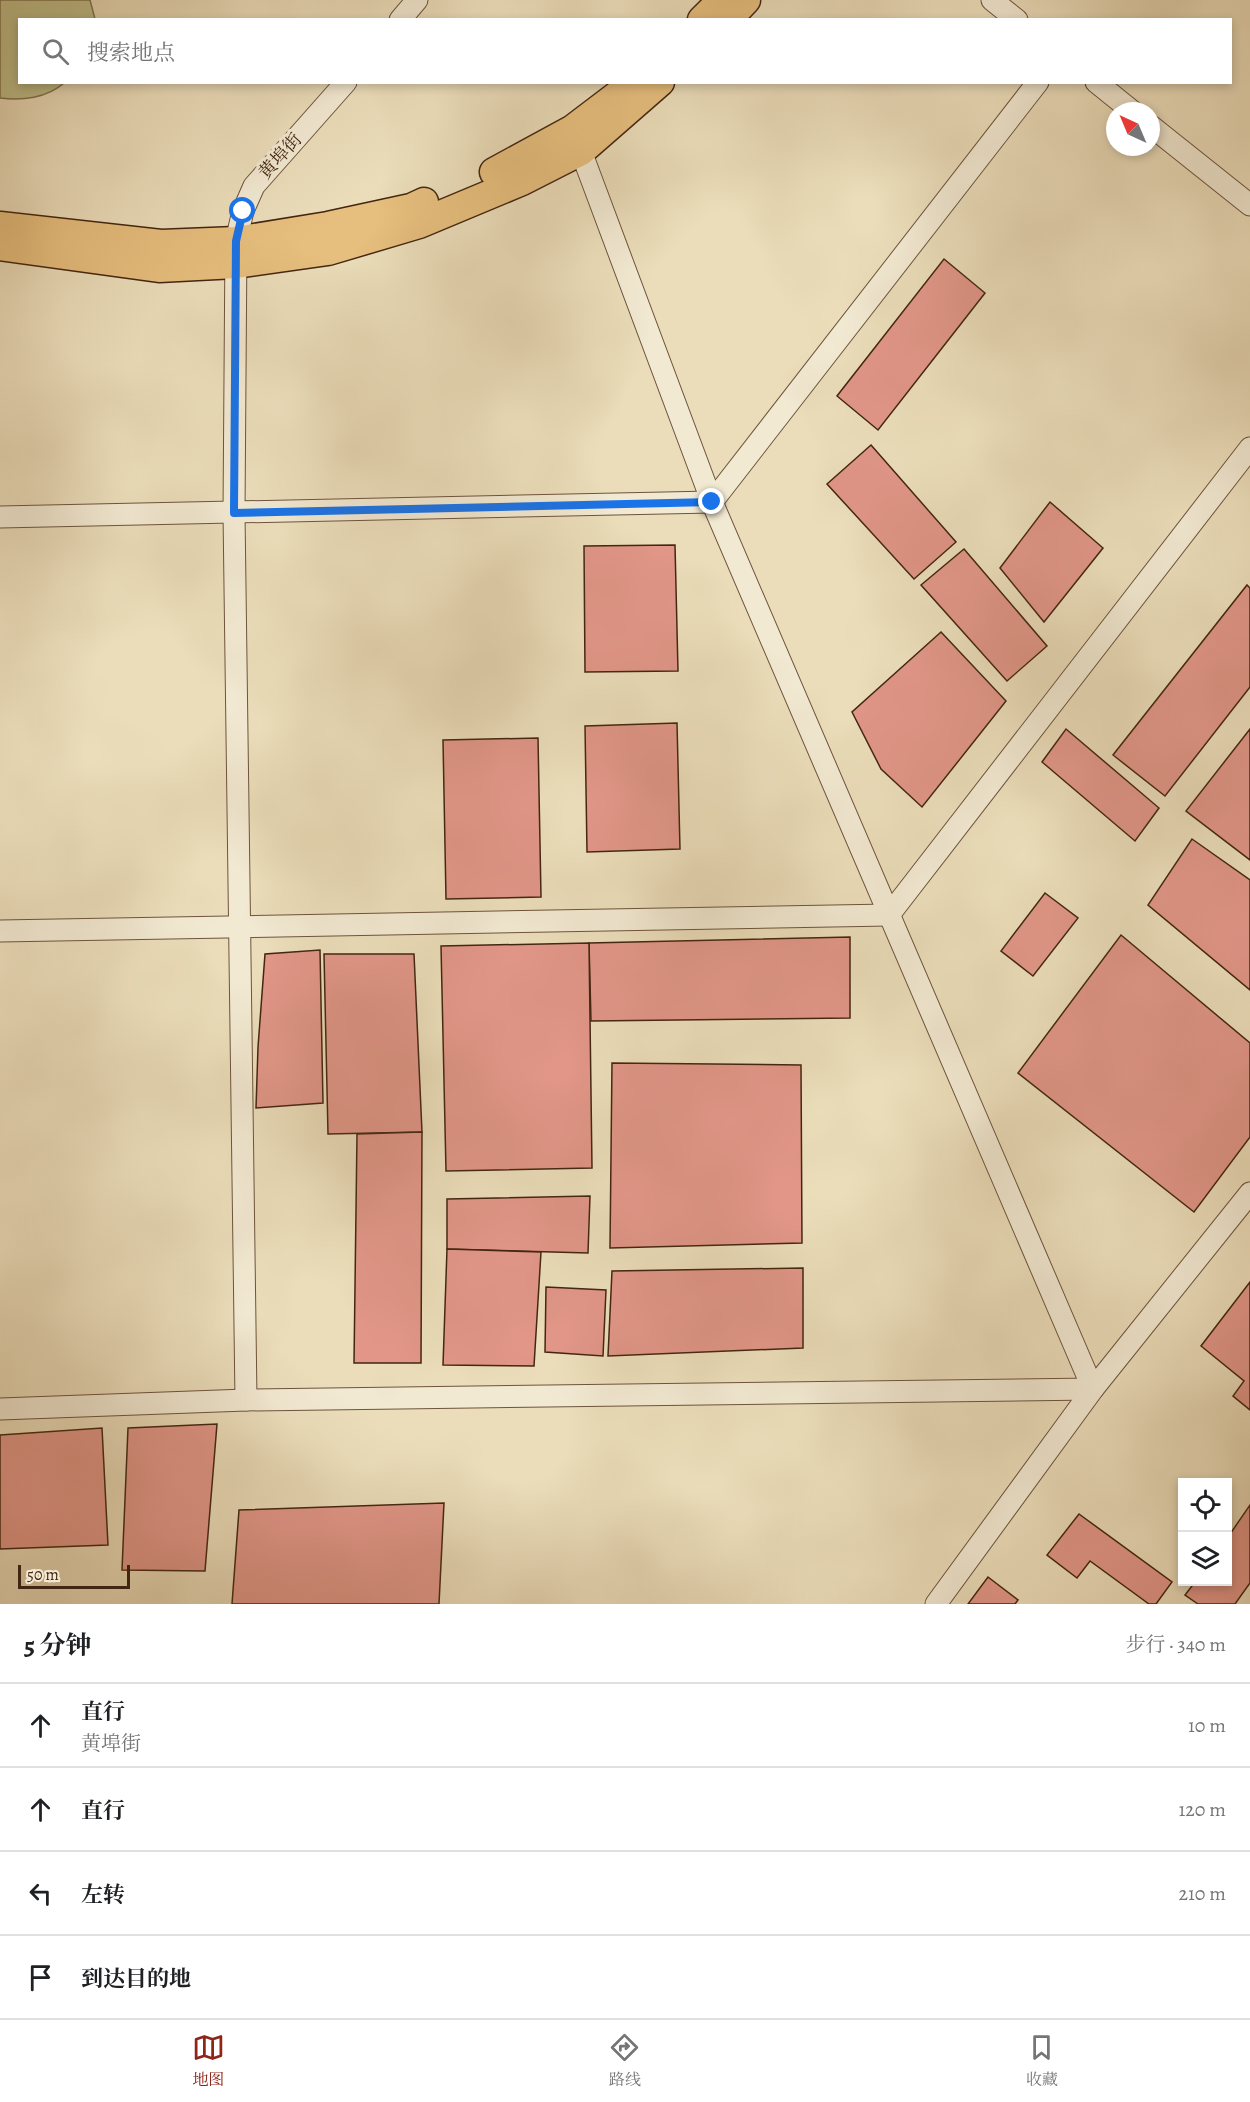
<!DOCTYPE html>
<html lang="zh">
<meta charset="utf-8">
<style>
body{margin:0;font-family:Alegreya,"Noto Serif SC",serif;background:#f2f2f2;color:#202124}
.controls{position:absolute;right:18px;bottom:18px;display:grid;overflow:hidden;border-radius:0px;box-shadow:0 3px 9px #0003}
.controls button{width:54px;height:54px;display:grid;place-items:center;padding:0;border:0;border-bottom:2px solid #e0e0e0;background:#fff;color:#202124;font:30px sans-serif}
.compass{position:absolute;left:1106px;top:102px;width:54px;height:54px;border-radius:50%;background:#fff;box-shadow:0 3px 9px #0003;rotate:316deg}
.scale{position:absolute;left:18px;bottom:15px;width:112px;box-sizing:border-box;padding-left:6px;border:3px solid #432612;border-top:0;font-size:16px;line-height:21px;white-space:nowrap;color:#432612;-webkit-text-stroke:4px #f2e9d2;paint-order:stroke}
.stop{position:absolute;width:18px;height:18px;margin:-14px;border:4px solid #1a73e8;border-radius:50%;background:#fff}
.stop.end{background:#1a73e8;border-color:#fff;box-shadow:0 2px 6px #0008}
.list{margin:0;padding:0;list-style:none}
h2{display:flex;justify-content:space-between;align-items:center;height:78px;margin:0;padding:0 24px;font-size:26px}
h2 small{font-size:20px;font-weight:400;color:#757577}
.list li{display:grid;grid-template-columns:39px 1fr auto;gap:18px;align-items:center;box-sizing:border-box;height:84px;padding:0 24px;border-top:2px solid #e0e0e0}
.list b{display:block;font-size:22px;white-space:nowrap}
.list p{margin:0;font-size:20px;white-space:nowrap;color:#757577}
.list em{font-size:20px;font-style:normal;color:#757577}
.icon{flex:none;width:33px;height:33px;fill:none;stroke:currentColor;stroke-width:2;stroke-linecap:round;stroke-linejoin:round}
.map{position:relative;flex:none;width:1250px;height:1604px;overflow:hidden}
.search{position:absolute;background:#fff;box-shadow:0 3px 9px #0003;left:18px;right:18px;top:18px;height:66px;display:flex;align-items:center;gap:15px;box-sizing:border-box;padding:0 21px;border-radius:0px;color:#757577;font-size:22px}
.sheet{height:414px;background:#fff}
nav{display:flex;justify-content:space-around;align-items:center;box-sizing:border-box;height:84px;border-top:2px solid #e0e0e0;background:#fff;font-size:16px;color:#757577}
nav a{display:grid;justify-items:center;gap:3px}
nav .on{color:#8f2418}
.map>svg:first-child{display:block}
</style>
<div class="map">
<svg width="1250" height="1604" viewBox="0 0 1250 1604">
<rect width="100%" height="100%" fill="#ebddba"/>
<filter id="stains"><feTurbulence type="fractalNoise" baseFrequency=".00333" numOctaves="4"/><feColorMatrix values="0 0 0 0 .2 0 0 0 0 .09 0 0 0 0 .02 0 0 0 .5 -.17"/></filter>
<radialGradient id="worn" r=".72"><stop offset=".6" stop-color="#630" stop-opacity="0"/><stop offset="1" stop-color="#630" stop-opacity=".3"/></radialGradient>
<path fill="#bfbf8a" stroke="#81724e" stroke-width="1.5" d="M0,0H90L95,19L20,20V82L64,83C47,98 22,101 0,98Z"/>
<g fill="#e19688" stroke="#432612" stroke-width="1.5">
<path d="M944,259L985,293L878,430L837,396Z"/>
<path d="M871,445L956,542L914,579L827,484Z"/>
<path d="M1050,502L1103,548L1044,622L1000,568Z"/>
<path d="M675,545L678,671L585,672L584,546Z"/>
<path d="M964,549L1047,646L1007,681L921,585Z"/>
<path d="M1247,585L1250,588V687L1165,796L1113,755Z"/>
<path d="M941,632L1006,701L922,807L881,769L852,712Z"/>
<path d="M677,723L680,849L587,852L585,726Z"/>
<path d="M1066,729L1159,808L1135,841L1042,762Z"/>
<path d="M1250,729V860L1186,811Z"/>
<path d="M538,738L541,897L446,899L443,740Z"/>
<path d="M1192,839L1250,880V990L1148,905Z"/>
<path d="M1045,893L1078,918L1033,976L1001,951Z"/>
<path d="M1121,935L1250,1043V1137L1194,1212L1018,1073Z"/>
<path d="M850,937V1018L591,1021L589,943Z"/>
<path d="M589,943L592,1168L446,1171L441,946Z"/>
<path d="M320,950L323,1103L256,1108L258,1047L265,954Z"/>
<path d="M324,954H414L422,1132L328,1134Z"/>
<path d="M612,1063L801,1065L802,1243L610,1248Z"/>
<path d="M422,1132L421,1363H354L357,1134Z"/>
<path d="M590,1196L588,1253L447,1249V1199Z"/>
<path d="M447,1249L541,1252L534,1366L443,1365Z"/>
<path d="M803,1268V1348L608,1356L612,1271Z"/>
<path d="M1250,1282V1410L1233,1396L1244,1381L1201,1346Z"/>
<path d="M546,1287L606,1290L603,1356L545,1352Z"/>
<path d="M217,1424L205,1571L122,1570L128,1428Z"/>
<path d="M102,1428L108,1545L0,1549V1435Z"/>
<path d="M444,1503L439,1604H232L239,1510Z"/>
<path d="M1250,1505V1583L1235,1604H1198L1185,1595L1195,1582H1228V1537Z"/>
<path d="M1079,1514L1172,1582L1156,1604H1149L1090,1561L1077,1578L1047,1555Z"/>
<path d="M988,1577L1018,1600L1015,1604H968Z"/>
</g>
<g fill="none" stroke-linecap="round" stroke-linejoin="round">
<g stroke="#6d543c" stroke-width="23">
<g id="tertiary">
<path d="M992,0L1017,20"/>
<path d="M400,20L417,0"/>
<path d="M1096,82L1132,111"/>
<path d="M1151,126L1250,205"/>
<path d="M0,517L712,502L1038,82"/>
<path d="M0,931L889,915L1250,448"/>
<path d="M246,1400L234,513L236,241L243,211L254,186L346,82"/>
<path d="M0,1409L246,1400L1093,1389L712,502L576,138"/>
<path d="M936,1604L1093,1389L1250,1193"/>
</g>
</g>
<g stroke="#432612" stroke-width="31">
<g id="trunk">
<path d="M702,20L722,0"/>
<path d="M727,20L746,0"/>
<path d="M494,172L573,129L627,88"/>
<path d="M0,226L161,244L236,241L328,226L411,208L424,202"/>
<path d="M0,246L159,268L236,264L328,251L419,224L522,181L581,151L660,82"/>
</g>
</g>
<use href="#tertiary" stroke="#f2e9d2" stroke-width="21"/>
<use href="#trunk" stroke="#e6be7d" stroke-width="28"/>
</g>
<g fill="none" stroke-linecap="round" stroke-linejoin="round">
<path stroke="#1a73e8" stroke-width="8" d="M243,211L236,241L234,513L712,502"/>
</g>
<g text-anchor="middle" stroke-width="6" stroke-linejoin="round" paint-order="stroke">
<g font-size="18" fill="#432612" stroke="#f2e9d2">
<text transform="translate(280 156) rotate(-48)" y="6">黄埠街</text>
</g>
</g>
<rect width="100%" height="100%" filter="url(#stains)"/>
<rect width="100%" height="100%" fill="url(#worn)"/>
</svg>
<div class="controls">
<button><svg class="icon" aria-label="locate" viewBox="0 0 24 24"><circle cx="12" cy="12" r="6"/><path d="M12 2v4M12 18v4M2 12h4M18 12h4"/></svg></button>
<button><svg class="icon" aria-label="layers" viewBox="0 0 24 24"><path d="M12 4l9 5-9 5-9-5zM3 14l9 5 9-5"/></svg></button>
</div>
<svg class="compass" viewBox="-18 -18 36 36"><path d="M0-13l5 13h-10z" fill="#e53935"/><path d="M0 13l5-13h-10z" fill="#757577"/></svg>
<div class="scale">50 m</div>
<div class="stop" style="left:243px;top:211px"></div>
<div class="stop end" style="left:712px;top:502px"></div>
<div class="search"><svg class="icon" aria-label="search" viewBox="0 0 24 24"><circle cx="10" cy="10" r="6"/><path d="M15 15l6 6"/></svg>搜索地点</div>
</div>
<section class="sheet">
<h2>5 分钟<small>步行 · 340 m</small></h2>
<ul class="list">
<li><svg class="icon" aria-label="ahead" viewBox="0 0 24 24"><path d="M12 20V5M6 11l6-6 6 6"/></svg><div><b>直行</b><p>黄埠街</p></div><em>10 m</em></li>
<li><svg class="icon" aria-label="ahead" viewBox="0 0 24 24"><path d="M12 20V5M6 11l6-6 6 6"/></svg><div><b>直行</b></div><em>120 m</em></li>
<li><svg class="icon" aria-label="left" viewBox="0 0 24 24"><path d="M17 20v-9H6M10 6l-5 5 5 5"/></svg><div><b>左转</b></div><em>210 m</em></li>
<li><svg class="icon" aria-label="arrive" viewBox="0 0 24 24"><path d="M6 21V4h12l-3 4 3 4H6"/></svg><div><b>到达目的地</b></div></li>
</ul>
</section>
<nav>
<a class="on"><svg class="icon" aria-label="map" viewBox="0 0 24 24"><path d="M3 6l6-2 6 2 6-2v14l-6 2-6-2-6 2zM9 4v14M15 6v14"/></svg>地图</a>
<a><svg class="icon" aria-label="directions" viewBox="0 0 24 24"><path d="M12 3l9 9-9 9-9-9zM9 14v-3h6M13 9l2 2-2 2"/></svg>路线</a>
<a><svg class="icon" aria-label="saved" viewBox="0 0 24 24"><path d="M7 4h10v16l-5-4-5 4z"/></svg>收藏</a>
</nav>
